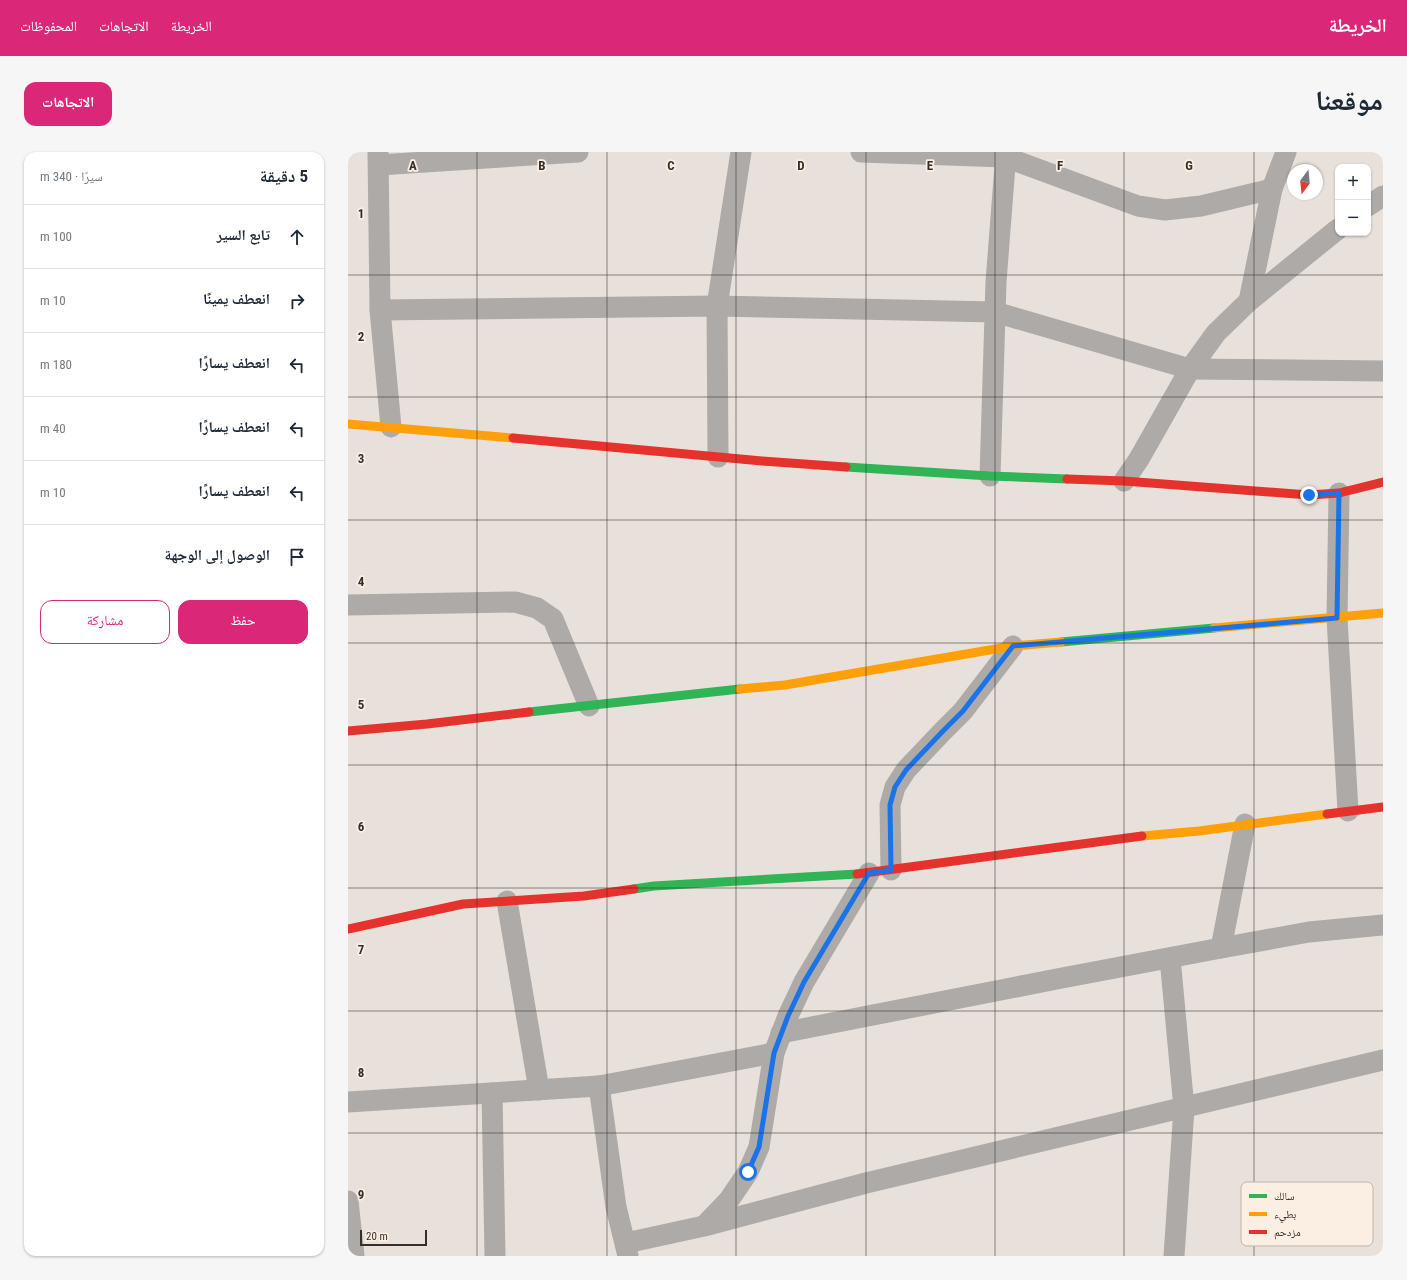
<!DOCTYPE html>
<html lang="ar">
<meta charset="utf-8">
<style>
body{margin:0;font-family:"Roboto Condensed","Noto Naskh Arabic",sans-serif;background:#f6f6f7;color:#1f2937;direction:rtl}
.controls{position:absolute;right:12px;top:12px;display:grid;overflow:hidden;border-radius:8px;box-shadow:0 1px 3px #0004}
.controls button{width:36px;height:36px;display:grid;place-items:center;padding:0;border:0;border-bottom:1px solid #e0e1e3;background:#fff;color:#1f2937;font:20px sans-serif}
.compass{position:absolute;left:939px;top:12px;width:36px;height:36px;border-radius:50%;background:#fff;box-shadow:0 1px 3px #0004;rotate:195deg}
.scale{position:absolute;left:12px;bottom:10px;width:67px;box-sizing:border-box;padding-left:4px;border:2px solid #342f2b;border-top:0;font-size:11px;line-height:14px;white-space:nowrap;color:#342f2b;-webkit-text-stroke:3px #fbeee2;paint-order:stroke}
.stop{position:absolute;width:12px;height:12px;margin:-9px;border:3px solid #1a73e8;border-radius:50%;background:#fff}
.stop.end{background:#1a73e8;border-color:#fff;box-shadow:0 1px 4px #0008}
.list{margin:0;padding:0;list-style:none}
h2{display:flex;justify-content:space-between;align-items:center;height:52px;margin:0;padding:0 16px;font-size:17px}
h2 small{font-size:13px;font-weight:400;color:#747a83}
.list li{display:grid;grid-template-columns:26px 1fr auto;gap:12px;align-items:center;box-sizing:border-box;height:64px;padding:0 16px;border-top:1px solid #e0e1e3}
.list b{display:block;font-size:15px;white-space:nowrap}
.list em{font-size:13px;font-style:normal;color:#747a83}
.actions{display:flex;gap:8px;padding:12px 16px}
.actions a{flex:1;padding:9px 0;border:1px solid #db2777;border-radius:12px;text-align:center;font-size:14px;color:#db2777}
.actions .main{background:#db2777;color:#fff}
.icon{flex:none;width:22px;height:22px;fill:none;stroke:currentColor;stroke-width:2;stroke-linecap:round;stroke-linejoin:round}
.map{position:relative;flex:none;width:1035px;height:1104px;overflow:hidden;direction:ltr;border-radius:12px}
header{display:flex;align-items:center;gap:24px;box-sizing:border-box;height:56px;padding:0 20px;background:#db2777;color:#fff}
header strong{font-size:19px}
nav{display:flex;gap:22px;margin-inline-start:auto;font-size:14px}
.intro{display:flex;align-items:center;justify-content:space-between;box-sizing:border-box;height:96px;padding:0 24px}
h1{margin:0;font-size:28px}
.button{padding:10px 18px;border-radius:12px;background:#db2777;color:#fff;font-size:14px;font-weight:700}
main{display:flex;gap:24px;padding:0 24px}
aside{flex:1;background:#fff;border-radius:12px;box-shadow:0 1px 3px #0004}
.map>svg:first-child{display:block}
</style>
<header>
<strong>الخريطة</strong>
<nav><a>الخريطة</a><a>الاتجاهات</a><a>المحفوظات</a></nav>
</header>
<div class="intro"><h1>موقعنا</h1><a class="button">الاتجاهات</a></div>
<main>
<div class="map">
<svg width="1035" height="1104" viewBox="0 0 1035 1104">
<rect width="100%" height="100%" fill="#e8e1db"/>
<g fill="none" stroke-linecap="round" stroke-linejoin="round">
<g stroke="#adaaa8" stroke-width="21">
<path d="M30,0L32,158L43,275"/>
<path d="M513,0L657,5L790,54L817,58L853,54L924,37"/>
<path d="M31,13L230,0"/>
<path d="M1020,54L1035,44"/>
<path d="M901,149L924,37L938,0"/>
<path d="M32,158L369,154L647,160L842,217L1035,219"/>
<path d="M370,305L369,154L393,0"/>
<path d="M642,324L648,130L658,0"/>
<path d="M776,329L791,307L842,217L868,181L901,149L990,77"/>
<path d="M991,341L989,466L1000,659"/>
<path d="M0,453L167,450L189,456L205,467L241,554"/>
<path d="M543,718L542,653L547,635L558,618L595,579L615,559L665,494"/>
<path d="M159,749L191,938"/>
<path d="M873,796L897,672"/>
<path d="M822,806L836,956L826,1104"/>
<path d="M433,881L714,826L873,796L961,780L1035,773"/>
<path d="M251,934L268,1055L280,1104"/>
<path d="M144,941L147,1104"/>
<path d="M0,950L251,934L426,901"/>
<path d="M0,1049L6,1104"/>
<path d="M357,1073L381,1048L400,1020L411,995L426,901L440,864L456,830L521,721"/>
<path d="M278,1091L356,1074L518,1031L1035,908"/>
</g>
<g stroke="#30b455" stroke-width="9">
<path d="M498,315L642,324L719,327"/>
<path d="M713,490L866,476"/>
<path d="M181,560L392,537"/>
<path d="M286,737L306,734L509,722"/>
</g>
<g stroke="#ff9f0a" stroke-width="9">
<path d="M0,272L165,286"/>
<path d="M866,476L1035,461"/>
<path d="M392,537L437,533L665,494L713,490"/>
<path d="M794,684L851,679L979,662"/>
</g>
<g stroke="#e5322d" stroke-width="9">
<path d="M165,286L414,309L498,315"/>
<path d="M719,327L776,329L961,343L991,341L1035,330"/>
<path d="M0,579L79,572L181,560"/>
<path d="M979,662L1035,655"/>
<path d="M509,722L794,684"/>
<path d="M0,777L115,752L236,744L286,737"/>
</g>
</g>
<g fill="none" stroke-linecap="round" stroke-linejoin="round">
<path stroke="#1a73e8" stroke-width="5" d="M400,1020L411,995L426,901L440,864L456,830L521,721L543,718L542,653L547,635L558,618L595,579L615,559L665,494L989,466L991,341L961,343"/>
</g>
<path fill="none" stroke="#342f2b" stroke-width="1" stroke-opacity="0.55" d="M129,0V1104M259,0V1104M388,0V1104M518,0V1104M647,0V1104M776,0V1104M906,0V1104M0,123H1035M0,245H1035M0,368H1035M0,491H1035M0,613H1035M0,736H1035M0,859H1035M0,981H1035"/>
<rect x="893" y="1030" width="132" height="64" rx="6" fill="#fbeee2" stroke="#bfb5ab" stroke-width="1"/>
<rect x="901" y="1042" width="18" height="4" fill="#30b455"/>
<rect x="901" y="1060" width="18" height="4" fill="#ff9f0a"/>
<rect x="901" y="1078" width="18" height="4" fill="#e5322d"/>
<g font-size="11" fill="#342f2b">
<text x="926" y="1048">سالك</text>
<text x="926" y="1066">بطيء</text>
<text x="926" y="1084">مزدحم</text>
</g>
<g font-size="13" text-anchor="middle" font-weight="bold" fill="#342f2b" stroke="#fbeee2" stroke-width="3.5" stroke-linejoin="round" paint-order="stroke">
<text x="65" y="18">A</text>
<text x="194" y="18">B</text>
<text x="323" y="18">C</text>
<text x="453" y="18">D</text>
<text x="582" y="18">E</text>
<text x="712" y="18">F</text>
<text x="841" y="18">G</text>
<text x="13" y="66">1</text>
<text x="13" y="189">2</text>
<text x="13" y="311">3</text>
<text x="13" y="434">4</text>
<text x="13" y="557">5</text>
<text x="13" y="679">6</text>
<text x="13" y="802">7</text>
<text x="13" y="925">8</text>
<text x="13" y="1047">9</text>
</g>
</svg>
<div class="controls">
<button>+</button>
<button>−</button>
</div>
<svg class="compass" viewBox="-18 -18 36 36"><path d="M0-13l5 13h-10z" fill="#e53935"/><path d="M0 13l5-13h-10z" fill="#747a83"/></svg>
<div class="scale">20 m</div>
<div class="stop" style="left:400px;top:1020px"></div>
<div class="stop end" style="left:961px;top:343px"></div>
</div>
<aside>
<h2>5 دقيقة<small>سيرًا · 340 m</small></h2>
<ul class="list">
<li><svg class="icon" aria-label="ahead" viewBox="0 0 24 24"><path d="M12 20V5M6 11l6-6 6 6"/></svg><div><b>تابع السير</b></div><em>100 m</em></li>
<li><svg class="icon" aria-label="right" viewBox="0 0 24 24"><path d="M7 20v-9h11M14 6l5 5-5 5"/></svg><div><b>انعطف يمينًا</b></div><em>10 m</em></li>
<li><svg class="icon" aria-label="left" viewBox="0 0 24 24"><path d="M17 20v-9H6M10 6l-5 5 5 5"/></svg><div><b>انعطف يسارًا</b></div><em>180 m</em></li>
<li><svg class="icon" aria-label="left" viewBox="0 0 24 24"><path d="M17 20v-9H6M10 6l-5 5 5 5"/></svg><div><b>انعطف يسارًا</b></div><em>40 m</em></li>
<li><svg class="icon" aria-label="left" viewBox="0 0 24 24"><path d="M17 20v-9H6M10 6l-5 5 5 5"/></svg><div><b>انعطف يسارًا</b></div><em>10 m</em></li>
<li><svg class="icon" aria-label="arrive" viewBox="0 0 24 24"><path d="M6 21V4h12l-3 4 3 4H6"/></svg><div><b>الوصول إلى الوجهة</b></div></li>
</ul>
<div class="actions"><a class="main">حفظ</a><a>مشاركة</a></div>
</aside>
</main>
